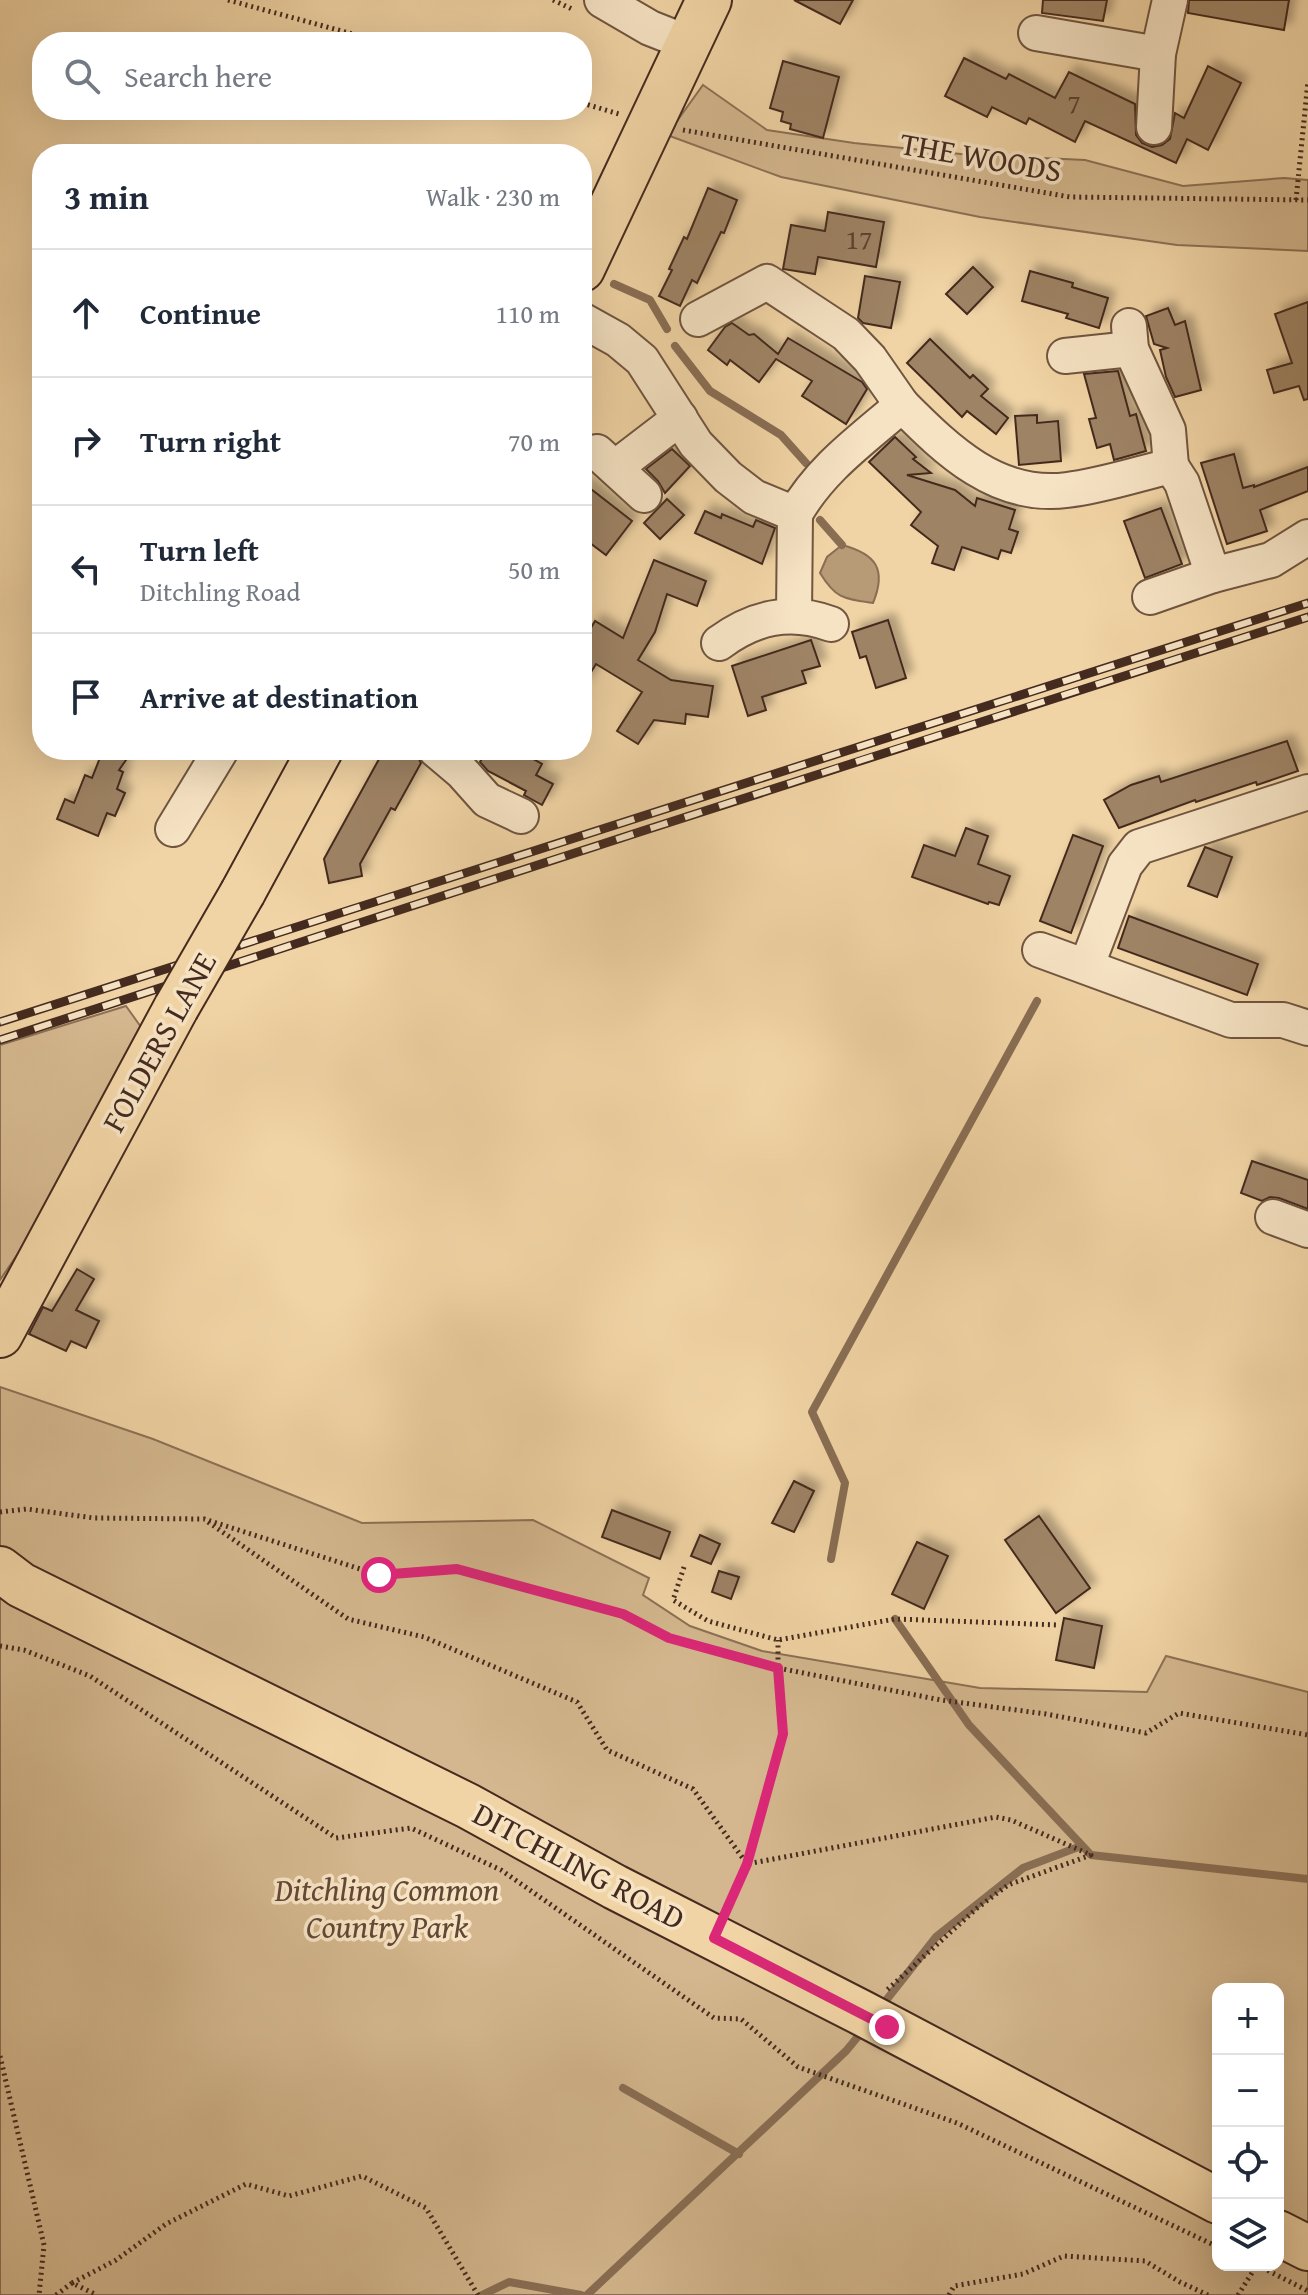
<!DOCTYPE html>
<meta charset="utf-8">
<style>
body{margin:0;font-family:"Gentium Book Plus",serif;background:#f2f2f3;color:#1f2937}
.controls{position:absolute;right:24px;bottom:24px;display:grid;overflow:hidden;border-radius:16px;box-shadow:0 8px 32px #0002}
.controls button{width:72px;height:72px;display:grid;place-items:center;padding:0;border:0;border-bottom:2px solid #e0e1e3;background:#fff;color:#1f2937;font:40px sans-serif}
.stop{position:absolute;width:24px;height:24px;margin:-18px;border:6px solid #db2777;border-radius:50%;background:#fff}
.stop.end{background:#db2777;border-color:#fff;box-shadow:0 2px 8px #0008}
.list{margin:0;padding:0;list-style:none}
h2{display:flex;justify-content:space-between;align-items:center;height:104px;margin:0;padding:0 32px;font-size:34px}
h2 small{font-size:26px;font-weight:400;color:#747a83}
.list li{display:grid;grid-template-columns:52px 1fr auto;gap:24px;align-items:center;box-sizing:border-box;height:128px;padding:0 32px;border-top:2px solid #e0e1e3}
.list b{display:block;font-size:30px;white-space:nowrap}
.list p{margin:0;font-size:26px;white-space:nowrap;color:#747a83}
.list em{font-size:26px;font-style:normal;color:#747a83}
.icon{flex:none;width:44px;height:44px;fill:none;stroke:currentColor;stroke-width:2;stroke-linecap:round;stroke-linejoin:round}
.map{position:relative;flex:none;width:1308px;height:2295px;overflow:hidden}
.search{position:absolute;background:#fff;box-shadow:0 8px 32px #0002;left:32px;top:32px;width:560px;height:88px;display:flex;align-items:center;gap:20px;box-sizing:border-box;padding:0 28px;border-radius:32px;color:#747a83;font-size:30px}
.panel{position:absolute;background:#fff;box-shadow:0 8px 32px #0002;left:32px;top:144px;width:560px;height:616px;border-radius:32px}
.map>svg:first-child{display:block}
</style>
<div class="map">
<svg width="1308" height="2295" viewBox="0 0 1308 2295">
<defs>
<filter id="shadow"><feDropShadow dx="7" dy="-7" stdDeviation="4" flood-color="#0004"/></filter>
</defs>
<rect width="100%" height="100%" fill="#f1d4a5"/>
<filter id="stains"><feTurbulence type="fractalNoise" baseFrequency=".0025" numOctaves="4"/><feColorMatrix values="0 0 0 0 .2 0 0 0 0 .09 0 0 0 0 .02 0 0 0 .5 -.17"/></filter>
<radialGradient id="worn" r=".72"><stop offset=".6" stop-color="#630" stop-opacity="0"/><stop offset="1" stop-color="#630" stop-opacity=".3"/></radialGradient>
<g fill="#d4b78e" stroke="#8c7156" stroke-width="2" fill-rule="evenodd">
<path d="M703,85L767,130L854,143L961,154L1085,160L1183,186L1284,178L1308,180V251L1177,245L980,217L781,177L667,135Z"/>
<path d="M126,1006L146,1034L47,1211L0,1280V1045Z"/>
<path d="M0,1387L153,1439L362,1523L533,1520L649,1578L643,1595L690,1626L762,1651L980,1688L1147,1692L1166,1656L1308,1692V2295H0ZM1218,1989H1278V2265H1218Z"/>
</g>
<path fill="#b79b77" stroke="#896e54" stroke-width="2" d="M842,545C876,554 887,569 873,603C844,599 836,599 820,573L827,557Z"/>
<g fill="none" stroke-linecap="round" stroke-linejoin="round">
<g stroke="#896e54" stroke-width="8">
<path d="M614,284L650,300L667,329"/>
<path d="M675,346L710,391L781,435L806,463"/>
<path d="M820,520L842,545"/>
<path d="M831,1559L845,1483L812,1412L1037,1001"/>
<path d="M895,1619L969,1725L1091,1855L1308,1879"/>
<path d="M880,2008L936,1937L1023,1868L1081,1846"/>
<path d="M623,2088L739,2154"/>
<path d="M482,2295L509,2282L581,2295"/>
<path d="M587,2295L846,2051L865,2028"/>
</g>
</g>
<g fill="#9e8365" stroke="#452b1f" stroke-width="2" filter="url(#shadow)">
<path d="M794,0H853L840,24Z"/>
<path d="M1043,0H1107L1103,21L1042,13Z"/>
<path d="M1189,0H1289L1284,30L1188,13Z"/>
<path d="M964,58L1006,79L1009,74L1055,98L1069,72L1135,104L1136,135L1142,143L1152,147L1162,145L1170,139L1175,113L1184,118L1208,66L1241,83L1208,150L1187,139L1176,163L1085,121L1075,142L1029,118L1026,124L992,107L987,117L945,96Z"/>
<path d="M783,61L839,77L823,138L790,129L791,124L781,121L783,112L770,108Z"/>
<path d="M708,188L737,200L724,233L721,232L697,283L692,280L680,306L659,296L672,270L669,269L684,237L687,239Z"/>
<path d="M828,212L884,222L876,267L818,257L815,274L783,269L791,225L825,231Z"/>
<path d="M973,267L993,287L967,314L946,294Z"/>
<path d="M1030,271L1073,283L1072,287L1108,298L1099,328L1066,318L1068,314L1022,301Z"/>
<path d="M865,276L900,282L891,328L863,323L858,318Z"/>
<path d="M1308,302V399L1304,400L1299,386L1274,393L1267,370L1292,363L1275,314Z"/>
<path d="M1168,308L1175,325L1185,321L1201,390L1175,397L1166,377L1160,350L1167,348L1154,344L1146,316Z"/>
<path d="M732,323L749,335L754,334L778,354L788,338L862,382L867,389L846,424L802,396L812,381L776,359L759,382L730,360L727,365L708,350L725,327Z"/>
<path d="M930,339L970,378L973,375L988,389L981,396L1008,418L996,434L967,411L962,417L907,363Z"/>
<path d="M1118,371L1130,416L1136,414L1146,451L1114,460L1110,444L1097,448L1089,419L1096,418L1084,374Z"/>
<path d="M1037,415V423L1058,421L1061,461L1019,465L1015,416Z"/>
<path d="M895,437L916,457L913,459L931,473L907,475L955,490L975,506L977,498L1015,510L1009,529L1018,532L1011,553L1001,550L998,559L962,547L954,570L932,563L938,546L911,525L921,512L869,462Z"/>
<path d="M672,449L690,466L665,493L658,481L646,469Z"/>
<path d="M1234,454L1243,488L1254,485V487L1308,467V491L1260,510L1267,531L1227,544L1201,463Z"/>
<path d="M582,482L632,521L606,555L582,537Z"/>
<path d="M667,499L684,515L660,539L644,523Z"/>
<path d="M1161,508L1182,564L1145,578L1124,521Z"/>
<path d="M705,511L721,518L722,514L753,527L756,520L775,528L762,564L695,533Z"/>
<path d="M654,560L706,581L697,606L667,594L655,632L638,660L671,680L713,686L708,717L686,714L685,724L654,720L638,744L617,731L642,692L596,664L582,687V643L595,621L623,638Z"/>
<path d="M888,620L906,678L876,688L866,656L860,658L852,632Z"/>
<path d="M811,640L820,666L802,671L806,683L762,697L766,710L748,716L732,666Z"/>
<path d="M1287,741L1298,771L1257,785L1256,782L1196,802L1195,800L1119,828L1104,800L1131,785L1159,776L1161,782Z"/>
<path d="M103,750H133L119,770L123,772L117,789L125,793L115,816L107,813L98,836L57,819L65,799L74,803L85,775L92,778Z"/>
<path d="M384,750H409L417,755L421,763L395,810L391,808L360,864L362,876L329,883L324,859Z"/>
<path d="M487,750H517L542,764L536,775L553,784L542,805L524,795L526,791L488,771L480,762Z"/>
<path d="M966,828L988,836L978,864L1010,876L999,905L989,902L988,904L912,877L924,845L955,856Z"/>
<path d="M1073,835L1103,846L1071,933L1040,921Z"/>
<path d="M1205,847L1232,857L1217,897L1188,886Z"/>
<path d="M1129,916L1258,964L1247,995L1118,948Z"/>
<path d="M1252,1161L1308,1180V1209L1279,1198L1270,1197L1262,1201L1241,1193Z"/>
<path d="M77,1269L94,1279L76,1310L99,1321L86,1348L71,1341L66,1351L29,1334L43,1307L52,1311Z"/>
<path d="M794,1481L814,1491L794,1532L772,1523Z"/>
<path d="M612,1510L670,1532L660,1559L602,1537Z"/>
<path d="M1039,1516L1090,1588L1056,1613L1005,1540Z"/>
<path d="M700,1535L720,1544L711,1564L691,1556Z"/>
<path d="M917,1542L948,1556L924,1609L892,1594Z"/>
<path d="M719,1571L739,1577L731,1599L712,1592Z"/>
<path d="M1064,1618L1102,1626L1094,1668L1056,1660Z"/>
</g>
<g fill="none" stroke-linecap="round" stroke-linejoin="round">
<g stroke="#705540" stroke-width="38">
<g id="minor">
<path d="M602,0L650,28L688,43"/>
<path d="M1036,33L1158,54"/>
<path d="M1154,127L1158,54L1170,0"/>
<path d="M698,319L767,282L846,334L870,359L902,405"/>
<path d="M582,320L618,340L642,360L696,444L728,477L754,497L795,514C821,468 863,439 902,405C948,451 997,499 1067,490C1102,486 1137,474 1171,466L1182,483L1213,575L1271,560L1308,537"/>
<path d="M1129,326L1131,349L1168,430L1171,466"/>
<path d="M1065,356L1131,349"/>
<path d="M597,452L644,495"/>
<path d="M616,467L680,418"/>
<path d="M1150,597L1213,575"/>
<path d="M794,615L795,514"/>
<path d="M719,643C754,617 790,609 831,624"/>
<path d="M436,750L462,772L487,800L521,816"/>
<path d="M173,829L221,750"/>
<path d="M1040,950L1231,1020H1283L1308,1028"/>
<path d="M1087,965L1125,865L1139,847L1308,792"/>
<path d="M1273,1217L1308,1230"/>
</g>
</g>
<g stroke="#452b1f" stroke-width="48">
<g id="major">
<path d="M582,269L709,0"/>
<path d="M243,892L320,750"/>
<path d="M0,1335L176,1008"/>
<path d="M0,1569L21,1585L468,1806L615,1887L862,2013L1218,2201"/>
<path d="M1278,2233L1308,2248"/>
</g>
</g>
<g stroke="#452b1f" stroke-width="5" stroke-dasharray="2 4" stroke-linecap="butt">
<path d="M228,0L382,42"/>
<path d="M553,0L574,10"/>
<path d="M582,103L619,114"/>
<path d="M683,130L1070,197L1308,200"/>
<path d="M1296,200L1308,81"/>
<path d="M0,1512L27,1509L94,1518L204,1519L379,1575L457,1569L623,1614L669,1638L778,1668L941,1700L1046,1714L1146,1733L1179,1713L1308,1735"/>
<path d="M208,1522L348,1619L424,1637L577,1702L607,1750L693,1789L747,1864L996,1817L1011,1820L1091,1855L1008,1885L976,1909L887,1990"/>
<path d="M684,1567L673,1600L708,1621L778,1640L895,1619L1059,1625"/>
<path d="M0,1646L24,1650L90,1676L336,1838L411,1828L501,1870L714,2018L741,2019L798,2067L957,2123L1218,2247"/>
<path d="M727,1908L747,1864L783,1734L778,1668V1640"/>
<path d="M0,2056L44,2245L39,2295"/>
<path d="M1257,2265L1308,2291"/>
<path d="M72,2283L116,2260L166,2224L246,2184L289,2196L362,2176L426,2208L478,2295"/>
<path d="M56,2295L72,2283L97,2295"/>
<path d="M949,2295L954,2286L1023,2274L1064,2256L1145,2261L1180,2282L1208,2295"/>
<path d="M1238,2295L1257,2265"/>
</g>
<use href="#minor" stroke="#f6e3c4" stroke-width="34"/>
<use href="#major" stroke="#f1d4a5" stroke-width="44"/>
<g stroke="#452b1f" stroke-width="9">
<g id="rail">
<path d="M0,1022L1308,603"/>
<path d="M0,1040C436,898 871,756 1308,617"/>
</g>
</g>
<use href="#rail" stroke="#f6e3c4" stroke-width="6" stroke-dasharray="18" stroke-linecap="butt"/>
<g stroke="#452b1f" stroke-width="48" stroke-linecap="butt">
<path id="major-bridge" d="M176,1008L243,892"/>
</g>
<use href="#major-bridge" stroke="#f1d4a5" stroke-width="44"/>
</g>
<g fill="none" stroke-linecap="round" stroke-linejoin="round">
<path stroke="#db2777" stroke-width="10" d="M379,1575L457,1569L623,1614L669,1638L778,1668L783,1734L747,1864L714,1938L887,2027"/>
</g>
<g text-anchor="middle" stroke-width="7" stroke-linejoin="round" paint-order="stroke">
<g font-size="28" fill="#5b4130">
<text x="1074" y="113">7</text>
<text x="859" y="249">17</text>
</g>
<g font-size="32" fill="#452b1f" stroke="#f6e3c4">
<text transform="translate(981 157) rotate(10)" y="11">THE WOODS</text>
<text transform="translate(159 1042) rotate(-61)" y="11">FOLDERS LANE</text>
<text transform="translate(579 1866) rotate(28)" y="11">DITCHLING ROAD</text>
</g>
<g font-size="32" font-style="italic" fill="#624735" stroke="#f6e3c4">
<text x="387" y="1901">Ditchling Common<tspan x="387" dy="37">Country Park</tspan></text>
</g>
</g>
<rect width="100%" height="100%" filter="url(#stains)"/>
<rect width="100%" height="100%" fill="url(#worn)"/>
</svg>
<div class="controls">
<button>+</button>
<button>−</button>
<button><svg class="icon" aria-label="locate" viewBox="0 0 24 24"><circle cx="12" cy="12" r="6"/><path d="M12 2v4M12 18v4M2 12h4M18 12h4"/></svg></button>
<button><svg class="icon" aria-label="layers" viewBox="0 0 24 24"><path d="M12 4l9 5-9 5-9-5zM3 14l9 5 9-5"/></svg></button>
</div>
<div class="stop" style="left:379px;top:1575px"></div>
<div class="stop end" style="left:887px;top:2027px"></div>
<div class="search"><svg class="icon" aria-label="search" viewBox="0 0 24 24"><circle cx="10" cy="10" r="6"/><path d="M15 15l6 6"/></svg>Search here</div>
<section class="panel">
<h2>3 min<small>Walk · 230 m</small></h2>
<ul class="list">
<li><svg class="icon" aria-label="ahead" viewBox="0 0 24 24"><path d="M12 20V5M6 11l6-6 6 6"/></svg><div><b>Continue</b></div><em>110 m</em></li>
<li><svg class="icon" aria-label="right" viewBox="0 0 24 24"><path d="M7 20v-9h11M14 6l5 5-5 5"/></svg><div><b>Turn right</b></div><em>70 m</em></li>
<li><svg class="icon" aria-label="left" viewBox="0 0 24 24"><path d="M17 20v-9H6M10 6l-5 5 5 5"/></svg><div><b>Turn left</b><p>Ditchling Road</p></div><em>50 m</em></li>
<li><svg class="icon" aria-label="arrive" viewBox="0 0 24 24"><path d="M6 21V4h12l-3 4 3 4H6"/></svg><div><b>Arrive at destination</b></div></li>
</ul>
</section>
</div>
